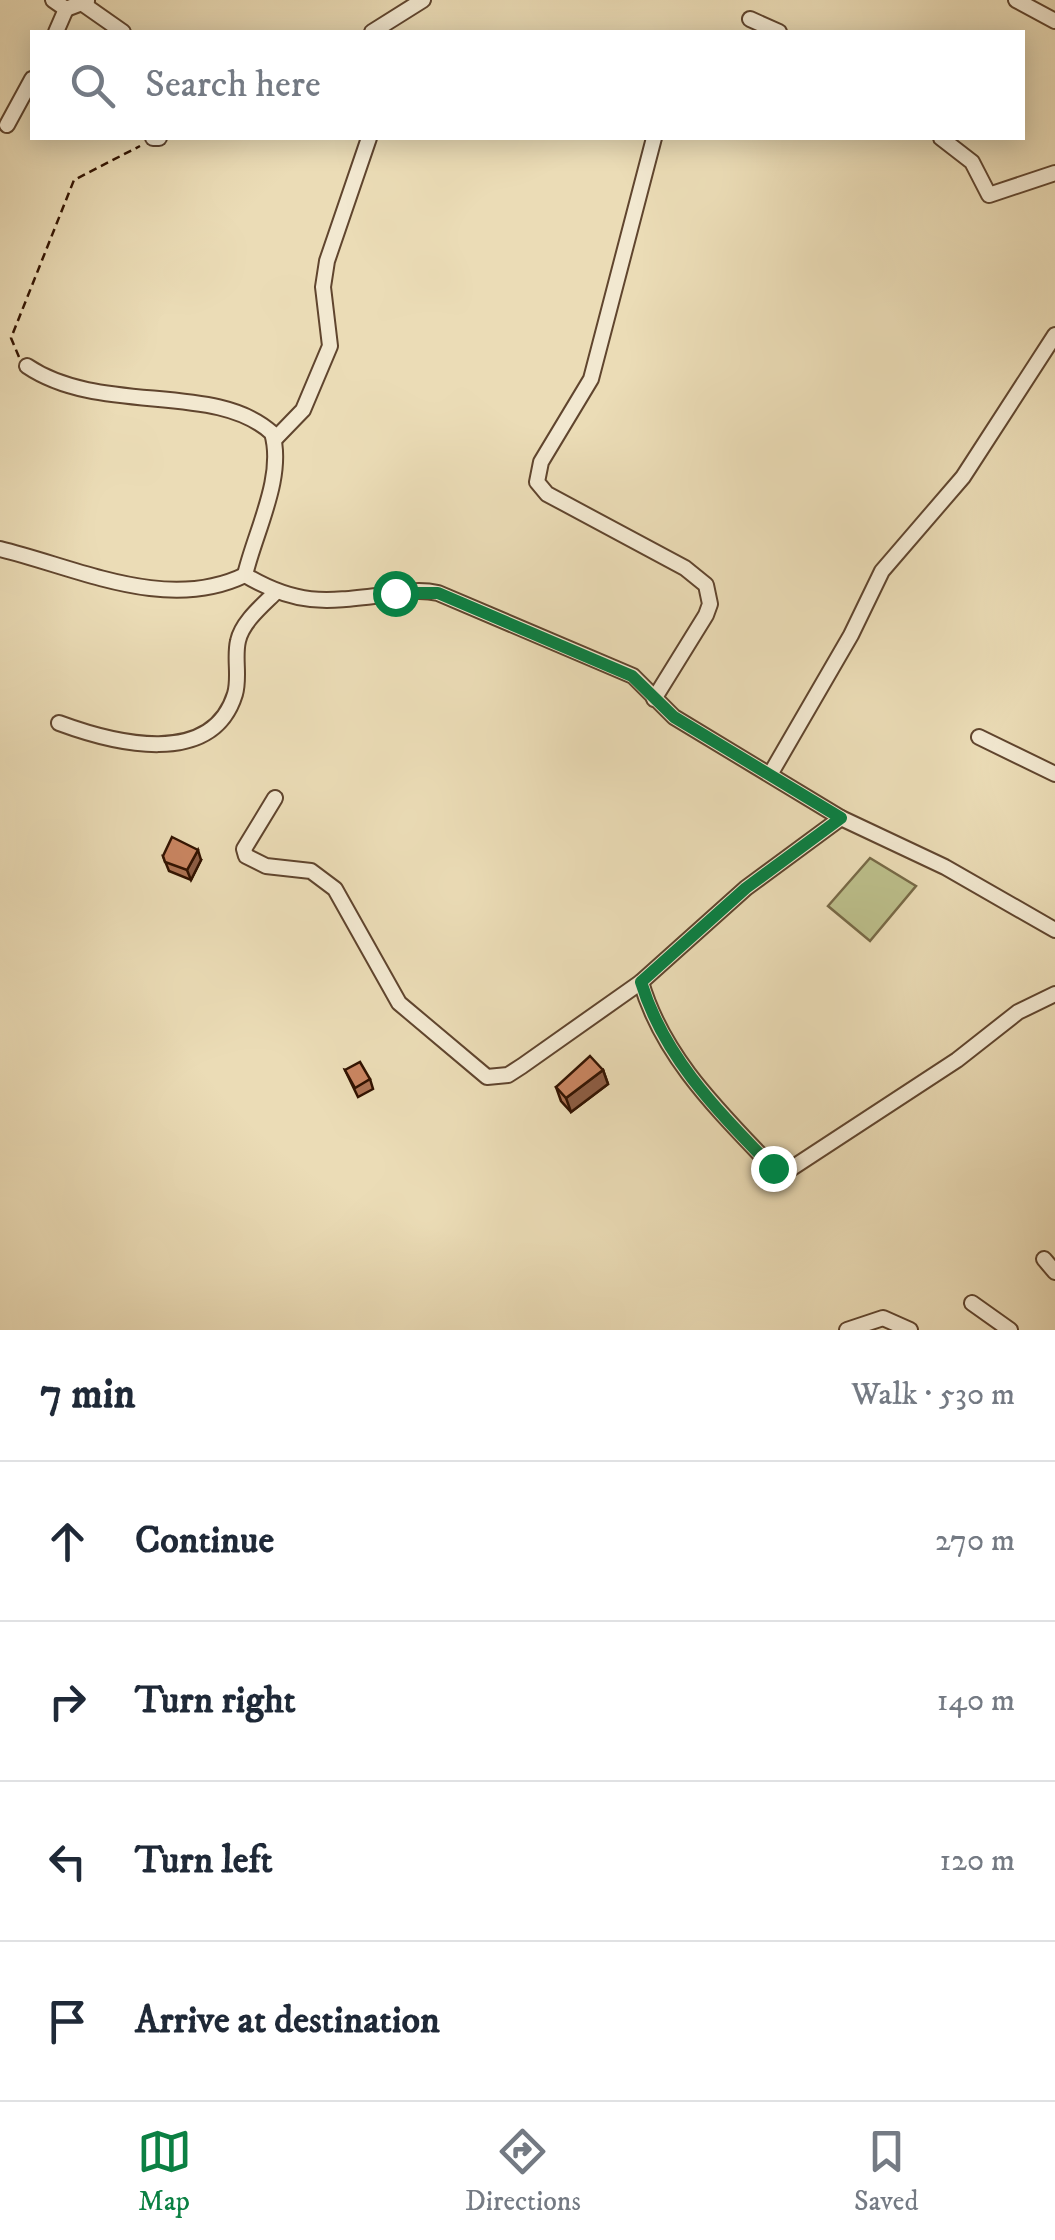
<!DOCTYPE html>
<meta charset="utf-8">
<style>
body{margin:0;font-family:"IM FELL DW Pica",serif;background:#f6f6f7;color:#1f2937}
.stop{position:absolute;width:30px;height:30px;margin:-22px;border:8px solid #0b8043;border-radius:50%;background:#fff}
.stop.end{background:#0b8043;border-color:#fff;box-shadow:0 2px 10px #0008}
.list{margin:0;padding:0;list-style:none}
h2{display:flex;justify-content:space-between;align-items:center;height:130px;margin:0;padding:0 40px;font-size:42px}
h2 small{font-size:32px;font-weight:400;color:#747a83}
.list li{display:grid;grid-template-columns:65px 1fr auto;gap:30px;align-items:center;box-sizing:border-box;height:160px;padding:0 40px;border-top:2px solid #e0e1e3}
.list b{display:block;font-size:38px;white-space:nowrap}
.list em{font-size:32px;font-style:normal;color:#747a83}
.icon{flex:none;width:55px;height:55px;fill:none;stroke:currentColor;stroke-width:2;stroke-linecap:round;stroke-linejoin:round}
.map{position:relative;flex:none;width:1055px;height:1330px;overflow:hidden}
.search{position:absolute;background:#fff;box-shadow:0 5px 25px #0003;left:30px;right:30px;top:30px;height:110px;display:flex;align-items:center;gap:25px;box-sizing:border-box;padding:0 35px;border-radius:0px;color:#747a83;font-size:38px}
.sheet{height:770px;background:#fff}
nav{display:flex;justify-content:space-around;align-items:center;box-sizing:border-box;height:140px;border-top:2px solid #e0e1e3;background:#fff;font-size:28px;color:#747a83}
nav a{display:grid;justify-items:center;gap:5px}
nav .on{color:#0b8043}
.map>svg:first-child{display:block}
</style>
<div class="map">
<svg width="1055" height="1330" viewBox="0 0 1055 1330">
<rect width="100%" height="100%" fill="#ebdcb6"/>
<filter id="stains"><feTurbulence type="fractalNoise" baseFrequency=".002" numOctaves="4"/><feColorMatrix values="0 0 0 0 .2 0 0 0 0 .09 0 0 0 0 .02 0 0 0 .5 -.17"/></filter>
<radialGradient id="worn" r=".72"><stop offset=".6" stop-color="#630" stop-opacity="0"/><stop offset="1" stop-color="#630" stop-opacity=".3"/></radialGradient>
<path fill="#bcbf8b" stroke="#776946" stroke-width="2.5" d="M870,858L916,886L870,941L828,906Z"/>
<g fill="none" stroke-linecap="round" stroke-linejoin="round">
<g stroke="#60452e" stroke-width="18">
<g id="minor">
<path d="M53,0L66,9L87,1"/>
<path d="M1016,0L1055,21"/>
<path d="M83,4L123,32"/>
<path d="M750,19L779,32"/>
<path d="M56,32L66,9"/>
<path d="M372,32L423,0"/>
<path d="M7,125L32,79"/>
<path d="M153,138H159"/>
<path d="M941,138L972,162L989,195L1055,173"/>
<path d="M27,366C101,416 215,381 272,433C285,477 255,532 245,575"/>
<path d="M274,440L303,410L330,346L323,287L327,261L369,138"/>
<path d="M0,549C78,568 167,613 245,575"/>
<path d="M245,575C297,606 325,602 383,595C401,592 420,589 438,593L633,676L674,717L841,818L945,867L1055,930"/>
<path d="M654,699L706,615L710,604L706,585L685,568L547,494L537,482L541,462L591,379L654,138"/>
<path d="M59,723C113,743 212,769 235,694C240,677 234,658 238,641C242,622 263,605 276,592"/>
<path d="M979,737L1055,774"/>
<path d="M771,773L851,635L882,571L963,477L1055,335"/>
<path d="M275,798L244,849L246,856L266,866L311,871L335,889L399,1003L487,1077L508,1075L522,1066L641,982"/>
<path d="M841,818L746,888L641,982C663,1058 720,1112 773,1168H792L957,1060L1018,1012L1055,994"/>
<path d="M1044,1259L1055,1272"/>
<path d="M972,1303L1010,1330"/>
<path d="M847,1330L883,1318L910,1330"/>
</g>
</g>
<path stroke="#321301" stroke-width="2.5" stroke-dasharray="8 5" stroke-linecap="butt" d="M19,357L11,338L74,180L140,146"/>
<use href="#minor" stroke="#f2e8d0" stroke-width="14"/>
</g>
<g fill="#ad7253" stroke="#321301" stroke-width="2.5">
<path d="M163,856L201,860L191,880L169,871Z"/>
<path d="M345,1070L370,1079L373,1089L358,1097Z"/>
<path d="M603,1070L608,1084L571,1112L561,1101L556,1087Z"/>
</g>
<g fill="#8d5d44" stroke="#321301" stroke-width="2.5">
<path d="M198,850L201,860L191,880L187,870Z"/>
<path d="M603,1070L608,1084L571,1112L566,1098Z"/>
</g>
<g fill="#c98561" stroke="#321301" stroke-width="2.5">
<path d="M172,837L198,850L187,870L165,862L163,856Z"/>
<path d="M590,1056L603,1070L566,1098L556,1087Z"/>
<path d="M360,1062L370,1079L355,1088L345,1070Z"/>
</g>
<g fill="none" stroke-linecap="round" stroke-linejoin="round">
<path stroke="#0b8043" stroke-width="12" d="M395,593H438L632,676L674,717L841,818L746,888L641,982C664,1058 719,1112 773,1168"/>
</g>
<rect width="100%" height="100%" filter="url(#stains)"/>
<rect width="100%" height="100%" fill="url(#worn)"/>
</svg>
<div class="stop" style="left:395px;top:593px"></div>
<div class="stop end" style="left:773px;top:1168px"></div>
<div class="search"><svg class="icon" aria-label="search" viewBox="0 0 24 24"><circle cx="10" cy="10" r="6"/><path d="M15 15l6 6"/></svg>Search here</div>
</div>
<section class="sheet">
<h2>7 min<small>Walk · 530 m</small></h2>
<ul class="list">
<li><svg class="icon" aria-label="ahead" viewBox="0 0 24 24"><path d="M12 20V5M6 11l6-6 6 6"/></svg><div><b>Continue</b></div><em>270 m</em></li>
<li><svg class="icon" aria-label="right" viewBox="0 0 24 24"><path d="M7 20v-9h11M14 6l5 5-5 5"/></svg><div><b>Turn right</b></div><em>140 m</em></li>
<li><svg class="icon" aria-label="left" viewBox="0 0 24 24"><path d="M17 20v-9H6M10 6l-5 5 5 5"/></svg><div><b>Turn left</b></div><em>120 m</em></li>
<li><svg class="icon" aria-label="arrive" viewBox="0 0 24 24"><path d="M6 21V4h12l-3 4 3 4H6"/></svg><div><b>Arrive at destination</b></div></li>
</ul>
</section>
<nav>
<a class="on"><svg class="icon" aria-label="map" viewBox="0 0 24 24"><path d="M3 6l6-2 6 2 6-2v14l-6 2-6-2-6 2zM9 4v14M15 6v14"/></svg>Map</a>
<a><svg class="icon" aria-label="directions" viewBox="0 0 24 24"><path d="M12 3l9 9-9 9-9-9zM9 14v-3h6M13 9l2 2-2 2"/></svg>Directions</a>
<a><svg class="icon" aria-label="saved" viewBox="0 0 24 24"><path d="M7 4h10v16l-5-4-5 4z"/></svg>Saved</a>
</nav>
